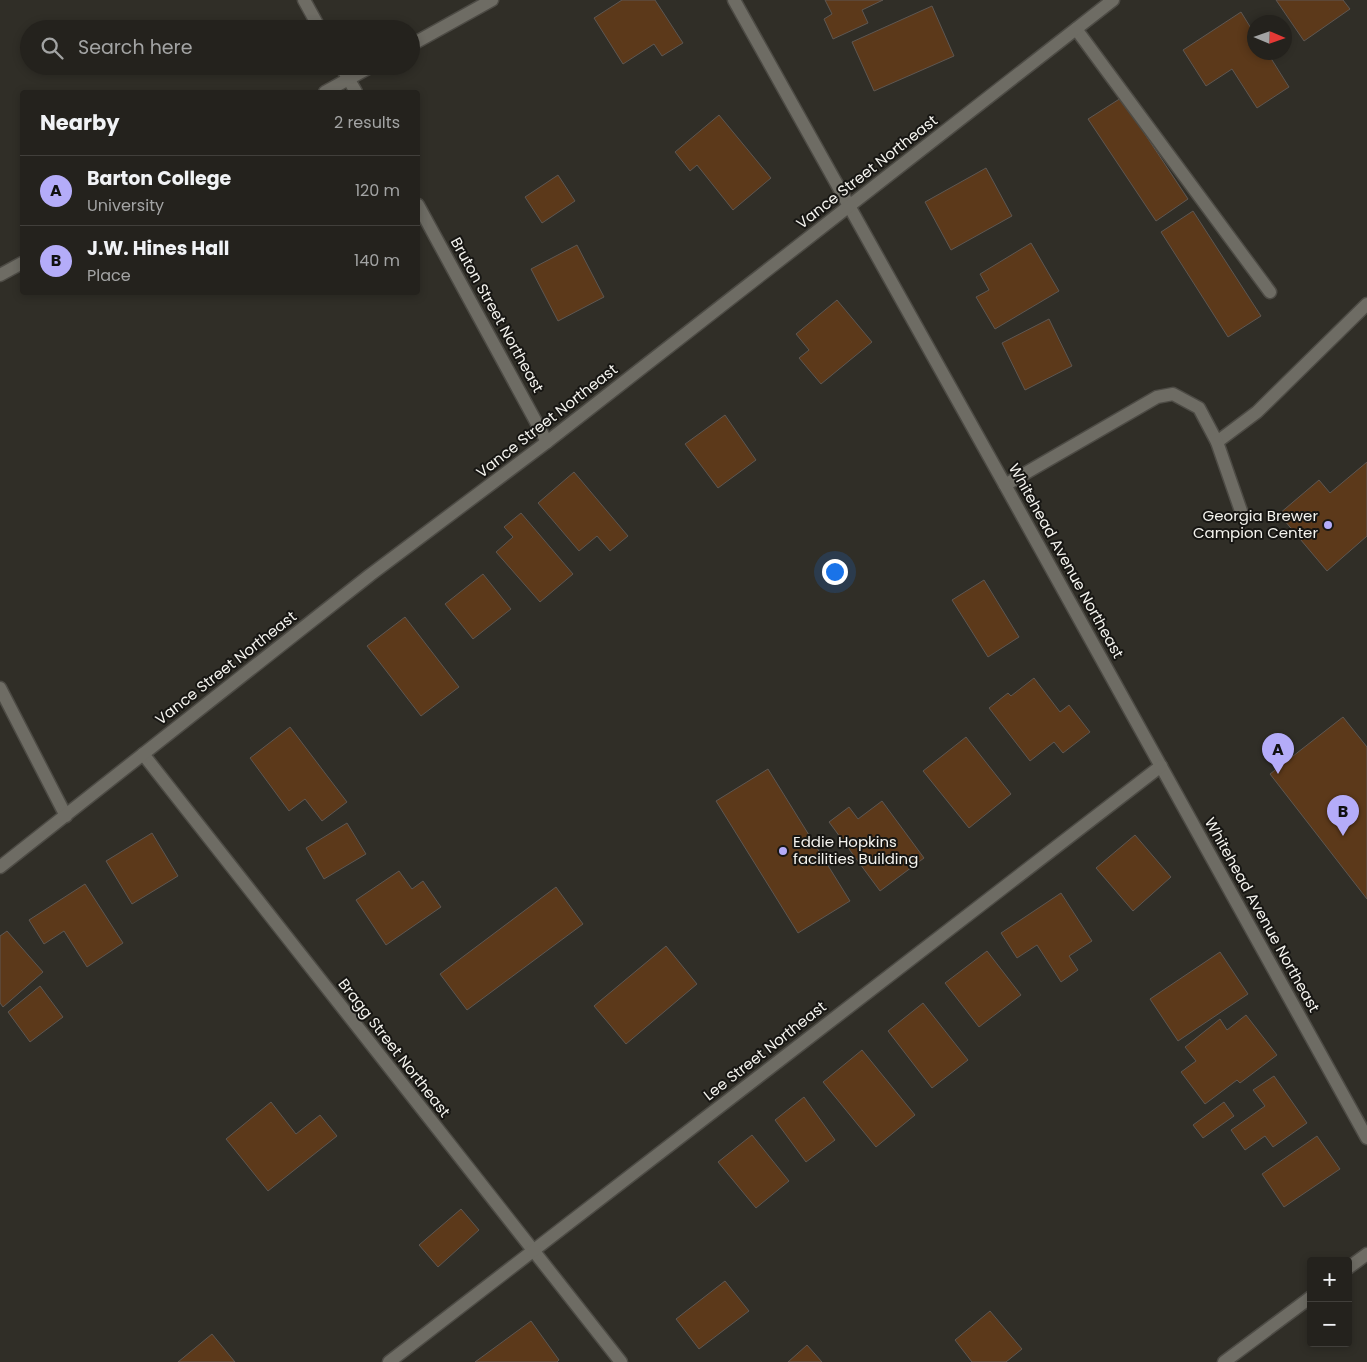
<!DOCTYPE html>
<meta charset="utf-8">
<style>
body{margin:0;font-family:Poppins,sans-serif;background:#2c2a26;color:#f1f3f6}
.controls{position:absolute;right:15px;bottom:15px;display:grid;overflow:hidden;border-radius:5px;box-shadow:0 2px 8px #0003}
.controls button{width:45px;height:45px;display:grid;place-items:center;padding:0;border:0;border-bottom:1px solid #413f3b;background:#24221d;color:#f1f3f6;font:25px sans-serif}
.compass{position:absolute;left:1247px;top:15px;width:45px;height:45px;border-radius:50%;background:#24221d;box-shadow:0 2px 8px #0003;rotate:92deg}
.you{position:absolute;left:834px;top:571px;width:18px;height:18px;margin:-12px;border:4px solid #fff;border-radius:50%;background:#1a73e8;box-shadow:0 0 0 8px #1a73e833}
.badge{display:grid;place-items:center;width:32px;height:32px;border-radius:50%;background:#b4acf9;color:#111;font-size:16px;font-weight:700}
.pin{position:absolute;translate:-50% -41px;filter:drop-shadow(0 1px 2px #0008)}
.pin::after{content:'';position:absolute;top:26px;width:18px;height:15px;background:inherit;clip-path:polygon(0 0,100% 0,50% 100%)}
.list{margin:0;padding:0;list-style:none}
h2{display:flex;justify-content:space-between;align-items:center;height:65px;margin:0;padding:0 20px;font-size:21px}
h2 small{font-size:16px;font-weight:400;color:#a3a4a4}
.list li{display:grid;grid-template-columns:32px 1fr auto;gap:15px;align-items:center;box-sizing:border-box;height:70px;padding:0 20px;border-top:1px solid #413f3b}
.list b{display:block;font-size:19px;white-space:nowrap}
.list p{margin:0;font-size:16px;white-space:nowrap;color:#a3a4a4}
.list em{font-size:16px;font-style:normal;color:#a3a4a4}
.icon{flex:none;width:28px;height:28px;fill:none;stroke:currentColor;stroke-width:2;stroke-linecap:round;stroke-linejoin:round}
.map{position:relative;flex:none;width:1367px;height:1362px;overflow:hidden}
.search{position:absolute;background:#24221d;box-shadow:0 2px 8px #0003;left:20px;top:20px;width:400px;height:55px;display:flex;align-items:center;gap:12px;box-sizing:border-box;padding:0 18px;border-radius:28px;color:#a3a4a4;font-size:19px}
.panel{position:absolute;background:#24221d;box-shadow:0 2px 8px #0003;left:20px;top:90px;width:400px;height:205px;border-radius:5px}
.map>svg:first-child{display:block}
</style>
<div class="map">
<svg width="1367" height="1362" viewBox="0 0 1367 1362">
<rect width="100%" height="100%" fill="#302e27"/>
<g fill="#5c391a" stroke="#5e5752">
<path d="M622,0H655L683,43L662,56L654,44L623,64L594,18Z"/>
<path d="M825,0H883L862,10L868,23L833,39L824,19L832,14Z"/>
<path d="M1276,0H1343L1350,9L1304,41Z"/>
<path d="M932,6L954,56L874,91L852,42Z"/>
<path d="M1241,12L1254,33V52H1267L1289,87L1257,108L1232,69L1206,86L1183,50Z"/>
<path d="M1121,98L1188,199L1156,221L1088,119Z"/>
<path d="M719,115L771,178L733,210L697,165L690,171L675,152Z"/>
<path d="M986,168L1012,216L951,250L925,202Z"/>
<path d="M558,175L575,201L542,223L525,197Z"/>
<path d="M1193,211L1261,316L1228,337L1161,232Z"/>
<path d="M1031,243L1059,291L995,329L976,297L989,290L980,274Z"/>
<path d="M577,245L604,297L558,321L531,269Z"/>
<path d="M837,300L872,342L821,384L799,358L809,350L796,334Z"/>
<path d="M1049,319L1072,366L1025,390L1002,343Z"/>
<path d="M725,415L756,460L718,488L685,444Z"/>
<path d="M1367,462V536L1327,571L1279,514L1319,480L1330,493Z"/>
<path d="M574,472L628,536L610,551L597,536L579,551L538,503Z"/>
<path d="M521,513L573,574L540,602L496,552L513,537L504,527Z"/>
<path d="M483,574L511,609L473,639L445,604Z"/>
<path d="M984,580L1019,637L988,657L952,600Z"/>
<path d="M405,617L459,687L421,716L367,646Z"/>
<path d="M1034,678L1060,712L1069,705L1090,732L1063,753L1054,742L1030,761L989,708L1008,693L1011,696Z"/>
<path d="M1343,717L1367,747V899L1270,774Z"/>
<path d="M290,727L347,802L322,821L305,799L289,811L250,758Z"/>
<path d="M966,737L1011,794L969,828L923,771Z"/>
<path d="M768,769L850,901L798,933L716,801Z"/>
<path d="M882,801L924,858L880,891L829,822L849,807L858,819Z"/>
<path d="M347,823L366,854L324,879L306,848Z"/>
<path d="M152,833L178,876L132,904L106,861Z"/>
<path d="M1135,835L1171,877L1133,911L1096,868Z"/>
<path d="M399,871L412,889L423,881L441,907L386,945L356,900Z"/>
<path d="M85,884L123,943L87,967L64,931L44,944L29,920Z"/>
<path d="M556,887L583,924L467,1010L440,974Z"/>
<path d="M1061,893L1092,941L1069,956L1078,970L1061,982L1037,945L1017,958L1001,933Z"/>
<path d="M7,931L43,972L3,1007L0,1003V936Z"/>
<path d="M666,946L697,984L626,1044L594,1006Z"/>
<path d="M987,951L1021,995L979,1027L945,983Z"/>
<path d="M1220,952L1248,994L1178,1041L1150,999Z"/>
<path d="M40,986L63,1017L30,1042L8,1012Z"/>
<path d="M923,1003L968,1060L932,1088L888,1031Z"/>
<path d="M1246,1015L1277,1055L1240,1083L1237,1080L1205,1104L1181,1072L1196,1061L1185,1047L1220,1019L1227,1030Z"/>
<path d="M862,1050L915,1115L876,1147L823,1082Z"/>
<path d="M1274,1076L1307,1123L1273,1147L1265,1136L1245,1150L1231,1130L1265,1106L1253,1090Z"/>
<path d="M804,1097L835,1140L806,1162L775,1120Z"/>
<path d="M271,1102L296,1134L320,1115L337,1136L268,1191L226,1139Z"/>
<path d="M1224,1102L1234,1116L1203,1138L1193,1125Z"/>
<path d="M752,1135L789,1181L756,1208L718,1162Z"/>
<path d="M1317,1136L1340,1169L1284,1207L1262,1174Z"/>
<path d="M461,1209L479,1230L438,1267L419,1245Z"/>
<path d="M725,1281L749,1311L699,1349L676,1319Z"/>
<path d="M990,1311L1022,1349L1006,1362H972L955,1340Z"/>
<path d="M531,1321L559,1360L557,1362H475Z"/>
<path d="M212,1334L235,1362H178Z"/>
<path d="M807,1345L822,1362H788Z"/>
</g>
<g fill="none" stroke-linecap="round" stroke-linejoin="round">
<g stroke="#4d4b45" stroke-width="15">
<g id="lane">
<path d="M1076,29L1270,292"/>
<path d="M1217,442L1257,412L1367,304"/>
<path d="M1005,485L1157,397L1173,394L1199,408L1217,442L1241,511"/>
</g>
</g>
<g stroke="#4d4b45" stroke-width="15">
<g id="street">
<path d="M304,0L320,29"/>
<path d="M734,0L1005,485L1367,1138"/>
<path d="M411,45L492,0"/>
<path d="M341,66L356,92"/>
<path d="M325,92L372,66"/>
<path d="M418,205L547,442"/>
<path d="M0,275L22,263"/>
<path d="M0,688L66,816"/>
<path d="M143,754L621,1362"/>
<path d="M0,867L370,575L547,442L1113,0"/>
<path d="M1348,1268L1367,1254"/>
<path d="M389,1362L1161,766"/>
<path d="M1224,1362L1311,1297"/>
</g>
</g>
<use href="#lane" stroke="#6e6c64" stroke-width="12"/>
<use href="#street" stroke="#6e6c64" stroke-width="12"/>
</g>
<g fill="#b4acf9" stroke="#171613" stroke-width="2">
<circle cx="1328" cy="525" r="5"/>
<circle cx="783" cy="851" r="5"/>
</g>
<g text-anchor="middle" stroke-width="4" stroke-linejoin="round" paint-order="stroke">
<g font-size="15" fill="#f4f3ee" stroke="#171613">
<text transform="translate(867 172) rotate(-38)" y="5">Vance Street Northeast</text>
<text transform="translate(497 315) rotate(61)" y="5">Bruton Street Northeast</text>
<text transform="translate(547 421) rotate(-38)" y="5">Vance Street Northeast</text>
<text transform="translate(1066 561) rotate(61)" y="5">Whitehead Avenue Northeast</text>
<text transform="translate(226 668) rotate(-38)" y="5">Vance Street Northeast</text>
<text transform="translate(1262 915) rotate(61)" y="5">Whitehead Avenue Northeast</text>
<text transform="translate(394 1048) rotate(52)" y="5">Bragg Street Northeast</text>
<text transform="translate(765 1051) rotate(-38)" y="5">Lee Street Northeast</text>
</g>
<g font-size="15" fill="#f4f3ee" stroke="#171613" text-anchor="end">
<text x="1318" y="521">Georgia Brewer<tspan x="1318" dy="17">Campion Center</tspan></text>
<text x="793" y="847" text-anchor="start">Eddie Hopkins<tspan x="793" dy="17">facilities Building</tspan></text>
</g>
</g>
</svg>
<div class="controls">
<button>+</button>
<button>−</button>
</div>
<svg class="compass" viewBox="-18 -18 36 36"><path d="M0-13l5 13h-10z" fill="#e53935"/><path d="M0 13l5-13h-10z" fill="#a3a4a4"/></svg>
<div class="you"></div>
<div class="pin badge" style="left:1278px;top:774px">A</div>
<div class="pin badge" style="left:1343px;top:836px">B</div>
<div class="search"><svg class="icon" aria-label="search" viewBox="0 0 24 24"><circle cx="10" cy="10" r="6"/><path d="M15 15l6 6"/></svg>Search here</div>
<section class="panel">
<h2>Nearby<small>2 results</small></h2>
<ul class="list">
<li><span class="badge">A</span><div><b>Barton College</b><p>University</p></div><em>120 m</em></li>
<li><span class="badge">B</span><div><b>J.W. Hines Hall</b><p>Place</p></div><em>140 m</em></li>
</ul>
</section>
</div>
